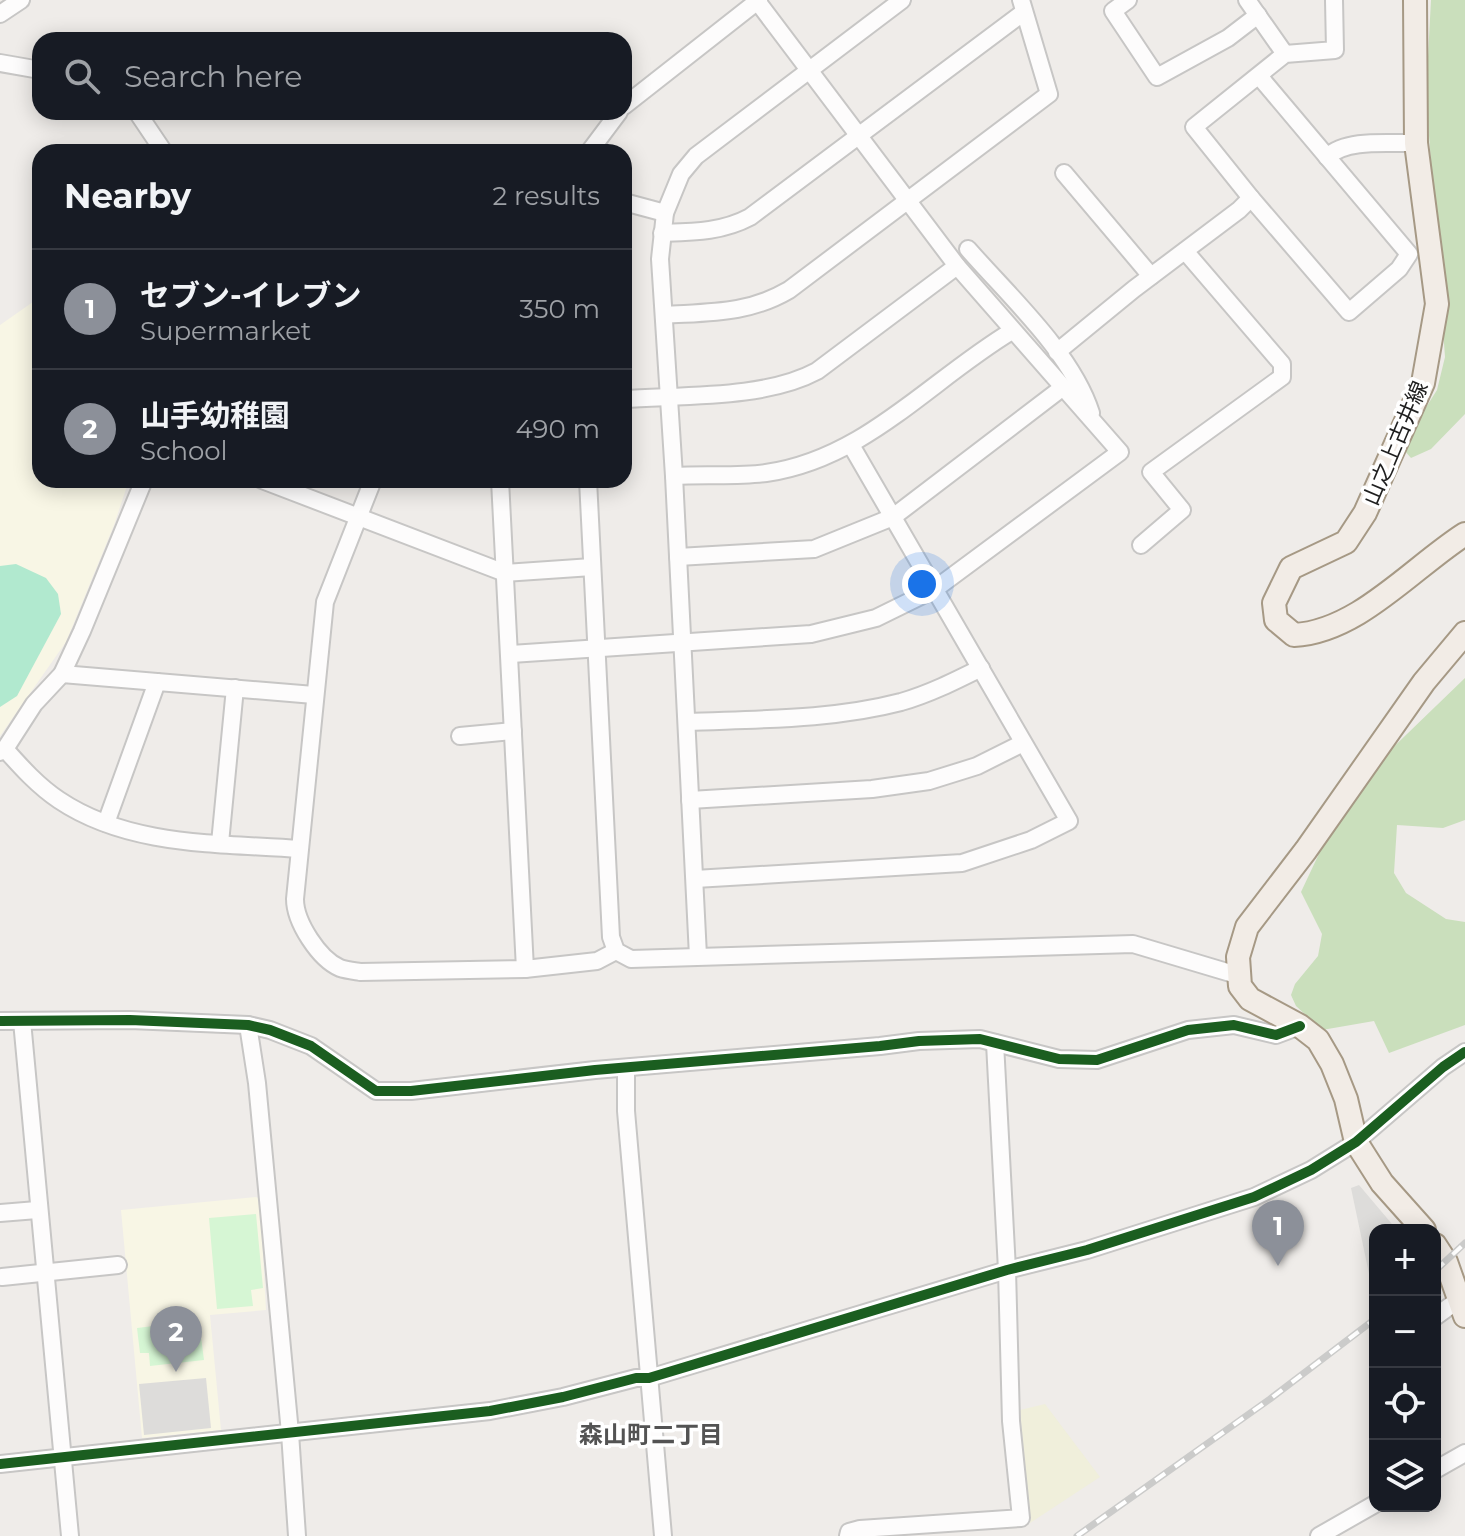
<!DOCTYPE html>
<meta charset="utf-8">
<style>
body{margin:0;font-family:Montserrat,"Noto Sans JP",sans-serif;background:#20242c;color:#f1f3f6}
.controls{position:absolute;right:24px;bottom:24px;display:grid;overflow:hidden;border-radius:16px;box-shadow:0 4px 20px #0003}
.controls button{width:72px;height:72px;display:grid;place-items:center;padding:0;border:0;border-bottom:2px solid #363941;background:#171b24;color:#f1f3f6;font:40px sans-serif}
.you{position:absolute;left:922px;top:584px;width:28px;height:28px;margin:-20px;border:6px solid #fff;border-radius:50%;background:#1a73e8;box-shadow:0 0 0 12px #1a73e833}
.badge{display:grid;place-items:center;width:52px;height:52px;border-radius:50%;background:#8c9099;color:#fff;font-size:26px;font-weight:700}
.pin{position:absolute;translate:-50% -66px;filter:drop-shadow(0 2px 4px #0008)}
.pin::after{content:'';position:absolute;top:42px;width:28px;height:24px;background:inherit;clip-path:polygon(0 0,100% 0,50% 100%)}
.list{margin:0;padding:0;list-style:none}
h2{display:flex;justify-content:space-between;align-items:center;height:104px;margin:0;padding:0 32px;font-size:34px}
h2 small{font-size:26px;font-weight:400;color:#9ea1a6}
.list li{display:grid;grid-template-columns:52px 1fr auto;gap:24px;align-items:center;box-sizing:border-box;height:120px;padding:0 32px;border-top:2px solid #363941}
.list b{display:block;font-size:30px;white-space:nowrap}
.list p{margin:0;font-size:26px;white-space:nowrap;color:#9ea1a6}
.list em{font-size:26px;font-style:normal;color:#9ea1a6}
.icon{flex:none;width:44px;height:44px;fill:none;stroke:currentColor;stroke-width:2;stroke-linecap:round;stroke-linejoin:round}
.map{position:relative;flex:none;width:1465px;height:1536px;overflow:hidden}
.search{position:absolute;background:#171b24;box-shadow:0 4px 20px #0003;left:32px;top:32px;width:600px;height:88px;display:flex;align-items:center;gap:20px;box-sizing:border-box;padding:0 28px;border-radius:24px;color:#9ea1a6;font-size:30px}
.panel{position:absolute;background:#171b24;box-shadow:0 4px 20px #0003;left:32px;top:144px;width:600px;height:344px;border-radius:24px}
.map>svg:first-child{display:block}
</style>
<div class="map">
<svg width="1465" height="1536" viewBox="0 0 1465 1536">
<rect width="100%" height="100%" fill="#efece9"/>
<g fill="#f8f6e5">
<path d="M40,297V480H129L114,525L66,642L0,736V325Z"/>
<path d="M256,1197L260,1199L266,1310L210,1315L221,1430L142,1438L121,1210Z"/>
</g>
<g fill="#dddcda">
<path d="M1359,1185L1397,1230H1375V1285L1372,1288L1351,1188Z"/>
<path d="M206,1378L211,1428L144,1435L139,1384Z"/>
</g>
<path fill="#f0efdb" d="M1045,1404L1100,1477L1030,1523L1020,1410Z"/>
<g fill="#cadfbc">
<path d="M1431,0H1465V414L1431,449L1411,458L1404,450L1406,439L1437,390L1445,357L1426,94Z"/>
<path d="M1465,678V820L1443,828L1397,825L1394,873L1406,893L1446,919L1465,922V1025L1389,1053L1374,1021L1322,1030L1296,1006L1291,995L1295,984L1318,956L1322,934L1301,892L1349,790Z"/>
</g>
<g fill="#d6f6d4">
<path d="M256,1214L263,1288L251,1290L253,1306L217,1309L209,1218Z"/>
<path d="M195,1321L201,1337L204,1360L150,1366L149,1353H140L137,1328Z"/>
</g>
<path fill="#b1e9cf" d="M16,564L46,578L58,594L61,614L17,696L0,707V566Z"/>
<g fill="none" stroke-linecap="round" stroke-linejoin="round">
<g stroke="#c7c6c5" stroke-width="20">
<g id="minor">
<path d="M1128,0L1113,11L1157,77L1228,38L1258,15"/>
<path d="M1247,0L1285,54"/>
<path d="M0,14L21,0"/>
<path d="M0,63L40,70"/>
<path d="M1259,76L1409,254L1399,269L1349,312L1251,198L1194,127L1285,54L1335,50L1334,0"/>
<path d="M624,106L759,0"/>
<path d="M137,112L164,152"/>
<path d="M589,152L619,112"/>
<path d="M1327,157C1347,138 1390,144 1416,143"/>
<path d="M1064,173L1151,276"/>
<path d="M624,202L665,213"/>
<path d="M662,233C693,232 722,232 750,217L1024,12"/>
<path d="M968,249C1009,296 1072,353 1091,413"/>
<path d="M664,315C710,312 748,314 789,290L1049,94L1021,0"/>
<path d="M1057,352L1134,289L1239,210L1251,198"/>
<path d="M624,399C683,395 765,399 817,371L957,266"/>
<path d="M674,476C704,474 737,477 766,473C865,459 930,380 1012,331"/>
<path d="M262,480L505,573L592,567"/>
<path d="M373,480L325,602L295,899C295,922 319,959 340,968C346,970 354,971 360,972L525,969L597,961L616,951"/>
<path d="M500,480L525,969"/>
<path d="M588,480L611,937L616,951L631,959L1133,944L1237,975"/>
<path d="M1141,545L1182,510L1151,472L1282,377V364L1185,251"/>
<path d="M678,557L814,549L893,517L1062,388"/>
<path d="M511,654L811,634L876,618L935,589L1120,452L957,266L757,1"/>
<path d="M62,674L314,695"/>
<path d="M687,722C758,719 832,720 901,702C929,694 955,681 981,668"/>
<path d="M460,736L513,731"/>
<path d="M5,749C21,767 38,786 59,800C129,847 219,843 299,849"/>
<path d="M0,752L5,749L34,704L62,674L82,631L144,480"/>
<path d="M690,800L872,789L929,781L977,766L1023,743"/>
<path d="M106,823L157,682"/>
<path d="M220,843L235,688"/>
<path d="M695,879L962,863L1031,840L1069,821L851,445"/>
<path d="M698,956L674,476L660,259L665,213L681,174L696,156L902,0"/>
<path d="M0,1021L130,1020L248,1025L270,1030L311,1046L376,1091H411L595,1070L880,1046L919,1041L980,1039L1059,1059L1097,1060L1188,1030L1234,1025L1276,1035L1300,1026"/>
<path d="M22,1021L70,1536"/>
<path d="M248,1025L257,1083L290,1433L297,1536"/>
<path d="M626,1068V1111L663,1536"/>
<path d="M0,1213L37,1210"/>
<path d="M2,1277L118,1265"/>
<path d="M1435,1317L1465,1295"/>
<path d="M0,1464L490,1411L563,1397L636,1378H649L1007,1270L1087,1250L1254,1197L1311,1170L1356,1142L1443,1067L1465,1052"/>
<path d="M1435,1470L1465,1453"/>
<path d="M848,1536L849,1532L860,1529L1021,1518L1011,1421L1007,1270L995,1043"/>
<path d="M1319,1536L1375,1504"/>
</g>
</g>
<g stroke="#a69985" stroke-width="26">
<g id="major">
<path d="M1415,0L1416,143L1437,304L1423,383L1365,513L1346,542L1291,568L1274,603L1276,620L1294,635C1358,632 1413,567 1465,534"/>
<path d="M1424,1230L1382,1183L1356,1142L1346,1099L1332,1064L1318,1040L1300,1026L1250,999L1240,986L1238,957L1247,927L1306,850L1424,682L1465,633"/>
<path d="M1435,1245L1446,1262L1465,1316"/>
</g>
</g>
<use href="#minor" stroke="#fdfcfc" stroke-width="16"/>
<use href="#major" stroke="#f2ece6" stroke-width="22"/>
<g stroke="#cbcbca" stroke-width="7">
<g id="rail">
<path d="M1435,1271L1465,1243"/>
<path d="M1077,1536L1270,1399L1375,1319"/>
</g>
</g>
<use href="#rail" stroke="#fff" stroke-width="4" stroke-dasharray="12" stroke-linecap="butt"/>
<g stroke="#fff" stroke-width="15">
<g id="cycleway">
<path d="M0,1021L130,1020L248,1025L270,1030L311,1046L376,1091H411L595,1070L880,1046L919,1041L980,1039L1059,1059L1097,1060L1188,1030L1234,1025L1276,1035L1300,1026"/>
<path d="M0,1464L490,1411L563,1397L636,1378H649L1007,1270L1087,1250L1254,1197L1311,1170L1356,1142L1443,1067L1465,1052"/>
</g>
</g>
<use href="#cycleway" stroke="#1b5e20" stroke-width="10"/>
</g>
<g text-anchor="middle" stroke-width="7" stroke-linejoin="round" paint-order="stroke">
<g font-size="22" fill="#202020" stroke="#fff">
<text transform="translate(1395 443) rotate(-67)" y="8">山之上古井線</text>
</g>
<g font-size="24" font-weight="bold" fill="#535353" stroke="#fff">
<text x="651" y="1443">森山町二丁目</text>
</g>
</g>
</svg>
<div class="controls">
<button>+</button>
<button>−</button>
<button><svg class="icon" aria-label="locate" viewBox="0 0 24 24"><circle cx="12" cy="12" r="6"/><path d="M12 2v4M12 18v4M2 12h4M18 12h4"/></svg></button>
<button><svg class="icon" aria-label="layers" viewBox="0 0 24 24"><path d="M12 4l9 5-9 5-9-5zM3 14l9 5 9-5"/></svg></button>
</div>
<div class="you"></div>
<div class="pin badge" style="left:1278px;top:1266px">1</div>
<div class="pin badge" style="left:176px;top:1372px">2</div>
<div class="search"><svg class="icon" aria-label="search" viewBox="0 0 24 24"><circle cx="10" cy="10" r="6"/><path d="M15 15l6 6"/></svg>Search here</div>
<section class="panel">
<h2>Nearby<small>2 results</small></h2>
<ul class="list">
<li><span class="badge">1</span><div><b>セブン-イレブン</b><p>Supermarket</p></div><em>350 m</em></li>
<li><span class="badge">2</span><div><b>山手幼稚園</b><p>School</p></div><em>490 m</em></li>
</ul>
</section>
</div>
